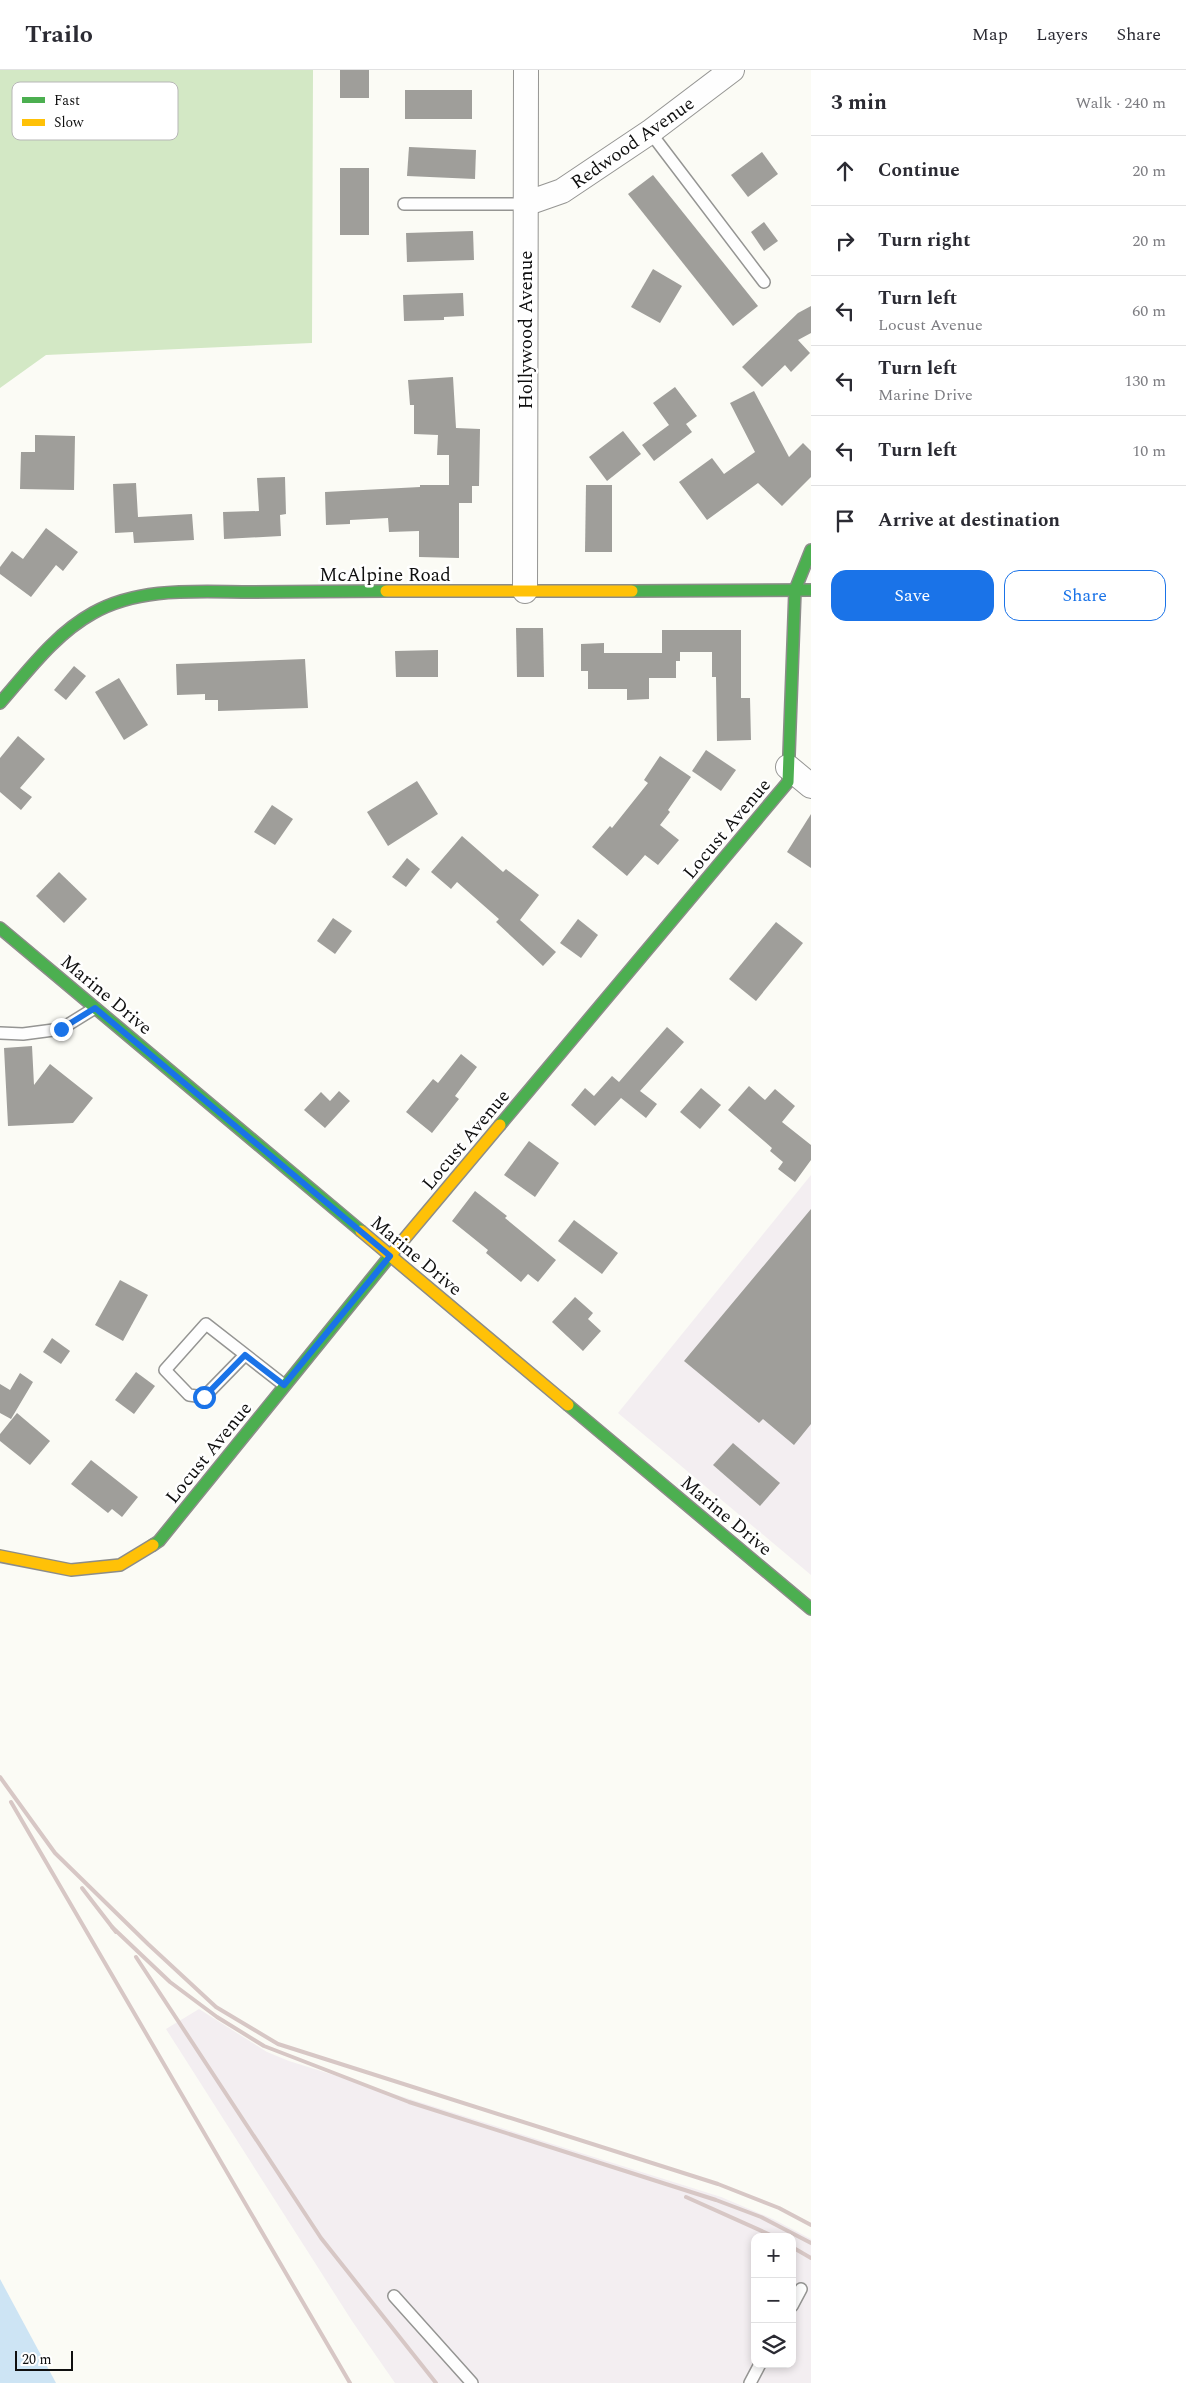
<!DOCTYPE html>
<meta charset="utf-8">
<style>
body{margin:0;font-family:Spectral,serif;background:#f2f2f3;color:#2b2b33}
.controls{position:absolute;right:15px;bottom:15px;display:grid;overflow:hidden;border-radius:10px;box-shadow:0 2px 8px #0003}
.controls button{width:45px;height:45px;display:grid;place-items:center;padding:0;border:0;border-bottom:1px solid #e1e1e2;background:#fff;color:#2b2b33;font:25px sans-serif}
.scale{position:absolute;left:15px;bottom:12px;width:58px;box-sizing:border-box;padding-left:5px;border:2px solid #0f0f0f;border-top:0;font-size:14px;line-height:18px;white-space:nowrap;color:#0f0f0f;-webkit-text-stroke:4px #fff;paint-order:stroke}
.stop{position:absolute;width:15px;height:15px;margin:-11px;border:4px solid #1a73e8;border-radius:50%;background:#fff}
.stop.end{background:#1a73e8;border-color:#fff;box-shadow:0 1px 5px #0008}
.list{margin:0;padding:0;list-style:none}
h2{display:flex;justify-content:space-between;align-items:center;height:65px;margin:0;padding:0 20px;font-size:21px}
h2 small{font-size:16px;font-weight:400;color:#7c7c81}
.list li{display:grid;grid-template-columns:32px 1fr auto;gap:15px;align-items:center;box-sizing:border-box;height:70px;padding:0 20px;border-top:1px solid #e1e1e2}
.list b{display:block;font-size:19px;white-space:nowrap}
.list p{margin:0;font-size:16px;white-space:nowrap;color:#7c7c81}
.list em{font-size:16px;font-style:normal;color:#7c7c81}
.actions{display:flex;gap:10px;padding:15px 20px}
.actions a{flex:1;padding:11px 0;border:1px solid #1a73e8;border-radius:15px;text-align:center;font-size:18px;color:#1a73e8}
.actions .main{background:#1a73e8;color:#fff}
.icon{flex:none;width:28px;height:28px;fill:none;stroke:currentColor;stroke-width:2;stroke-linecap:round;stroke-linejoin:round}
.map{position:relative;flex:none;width:811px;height:2313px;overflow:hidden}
header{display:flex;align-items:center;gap:30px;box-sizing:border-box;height:70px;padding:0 25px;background:#fff;border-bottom:1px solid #e1e1e2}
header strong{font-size:24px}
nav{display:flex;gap:28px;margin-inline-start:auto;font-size:18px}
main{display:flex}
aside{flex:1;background:#fff}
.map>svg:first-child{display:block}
</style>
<header>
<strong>Trailo</strong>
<nav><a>Map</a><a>Layers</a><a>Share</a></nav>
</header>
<main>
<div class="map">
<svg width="811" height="2313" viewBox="0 0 811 2313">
<rect width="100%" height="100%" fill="#fbfbf5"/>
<g fill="#f3eef1" fill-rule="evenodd">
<path d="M811,1105V1505L618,1343Z"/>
<path d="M199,1939L267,1982L289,1991L721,2127L773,2149L811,2169V2313H395L352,2251L166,1959ZM755,2167H792V2294H755Z"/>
</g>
<path fill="#d3e8c5" d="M0,0H313L312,273L46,285L0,318Z"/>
<path fill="#cde4f4" d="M0,2209L56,2313H0Z"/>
<g fill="#9f9e9a">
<rect x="340" y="0" width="29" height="28"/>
<rect x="405" y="20" width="67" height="29"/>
<path d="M409,77L476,80L475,109L407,106Z"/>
<path d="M762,82L778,104L748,127L731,105Z"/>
<rect x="340" y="98" width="29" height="67"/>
<path d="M653,105L758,236L733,256L628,124Z"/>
<path d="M764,152L778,171L764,181L751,162Z"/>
<path d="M473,161L474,190L407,192L406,163Z"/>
<path d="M653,199L682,216L660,253L631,237Z"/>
<path d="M463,223L464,246L444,247V250L404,251L403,225Z"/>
<path d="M811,236V263L798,270L810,283L791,302L785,295L762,317L742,297L798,243Z"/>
<path d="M453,307L456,358L480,359L479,416H472V433H459V488L419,487V461L389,462L388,448L350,450V454L326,455L325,422L420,417V415H449V385H437L438,365L414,364V335H410L408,310Z"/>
<path d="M675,317L697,346L686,354L692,362L654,391L642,375L669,355L653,333Z"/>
<path d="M754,321L789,387L803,373L811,381V407L782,436L758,413L707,450L679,412L712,388L724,404L755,382L730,333Z"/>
<path d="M623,361L641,384L607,411L589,387Z"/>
<path d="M35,365L75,366L74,420L20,419L21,382H35Z"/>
<path d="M285,407L286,444L280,445L281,466L224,469L223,442L259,441L257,408Z"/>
<path d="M136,413L138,447L192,444L194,470L134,473L133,462L115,463L113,414Z"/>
<path d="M586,415H612V482H585Z"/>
<path d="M46,458L78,482L63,501L56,495L31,527L0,504V497L12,481L23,489Z"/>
<path d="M516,558H543L544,607H517Z"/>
<path d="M662,560H741V628H750L751,670L717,671L716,607H712V582H680V591H676V608H649V629L627,630V619H588V601H581V574L604,573V583H662Z"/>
<path d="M438,580V607H396L395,581Z"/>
<path d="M305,589L308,638L218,641V630H205V624L177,625L176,594Z"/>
<path d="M74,596L86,606L66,630L54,620Z"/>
<path d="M119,608L148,655L124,670L95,622Z"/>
<path d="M18,666L45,689L20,718L32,727L21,740L0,722V688Z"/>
<path d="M706,680L736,700L721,721L692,701Z"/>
<path d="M660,686L691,707L668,740L670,742L660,755L679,770L658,795L645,785L627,806L592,777L610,756L612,758L648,713L644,710Z"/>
<path d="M417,711L438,744L388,776L367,742Z"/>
<path d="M272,735L293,749L275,775L254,762Z"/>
<path d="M811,744V798L787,782Z"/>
<path d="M462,766L503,802L506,799L539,825L520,850L556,882L543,896L496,852L499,849L457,812L451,819L431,802Z"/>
<path d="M407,788L420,799L406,817L392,807Z"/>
<path d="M59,802L87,829L64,853L36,826Z"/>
<path d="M333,848L352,861L335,884L317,871Z"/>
<path d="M578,849L598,865L581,888L560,873Z"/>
<path d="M776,852L803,873L756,931L729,909Z"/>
<path d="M667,957L684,972L640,1021L657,1034L646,1048L621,1028L595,1056L571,1035L585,1018L594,1026L612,1006L619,1012Z"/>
<path d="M32,976L34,1015L50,994L93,1028L73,1053L8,1056L4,978Z"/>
<path d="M461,984L477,997L455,1026L459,1029L432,1063L406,1042L433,1009L438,1013Z"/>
<path d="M749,1016L765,1030L775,1019L795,1036L782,1052L811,1075V1090L795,1112L778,1099L783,1092L770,1081L772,1078L728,1040Z"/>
<path d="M701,1018L721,1035L700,1059L680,1042Z"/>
<path d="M339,1021L350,1031L325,1058L304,1040L321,1022L330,1031Z"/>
<path d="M529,1071L559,1093L535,1127L504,1105Z"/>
<path d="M475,1121L507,1146L505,1148L556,1190L538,1212L528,1204L521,1212L486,1183L488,1180L452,1151Z"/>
<path d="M811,1139V1354L794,1375L763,1349L759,1353L684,1291Z"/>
<path d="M574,1150L618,1183L602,1204L558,1171Z"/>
<path d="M120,1210L148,1225L123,1271L95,1255Z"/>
<path d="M575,1227L593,1243L588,1249L601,1261L583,1281L552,1252Z"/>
<path d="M52,1268L70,1281L61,1294L43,1282Z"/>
<path d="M136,1302L155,1316L134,1344L115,1330Z"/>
<path d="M20,1303L33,1312L11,1349L0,1343V1314L10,1320Z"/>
<path d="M17,1343L50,1371L30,1395L0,1371V1364Z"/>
<path d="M733,1373L780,1413L760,1436L713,1395Z"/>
<path d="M91,1390L138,1427L122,1447L112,1439L108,1443L71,1414Z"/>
</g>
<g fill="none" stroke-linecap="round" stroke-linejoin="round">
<g stroke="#959593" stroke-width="14">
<g id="lane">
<path d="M650,62L764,212"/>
<path d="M404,134H525"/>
<path d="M0,963L23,964L61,959L95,938"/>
<path d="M245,1285L204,1327L189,1325L165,1300L206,1254L284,1315"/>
<path d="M394,2226L472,2313"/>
<path d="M792,2236L801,2219"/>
<path d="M750,2313L760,2294"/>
</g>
</g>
<g stroke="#959593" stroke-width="26">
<g id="street">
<path d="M525,134L562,121L650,62L732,0"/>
<path d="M525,521L526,0"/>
<path d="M788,697L811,716"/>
</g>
</g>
<g stroke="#8c8c89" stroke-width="14">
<g id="fast">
<path d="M632,521L811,520"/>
<path d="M0,633C28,601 55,564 93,543C141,516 199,522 253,522C297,522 342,521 386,521"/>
<path d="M0,858L361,1161"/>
<path d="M500,1055L788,712L795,520L811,480"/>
<path d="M568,1335L811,1539"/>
<path d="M153,1475L159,1471L390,1186"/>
</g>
</g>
<g stroke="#8c8c89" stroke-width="14">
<g id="slow">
<path d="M386,521H632"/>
<path d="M361,1161L568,1335"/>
<path d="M390,1186L500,1055"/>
<path d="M0,1486L71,1500L120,1495L153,1475"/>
</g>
</g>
<use href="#lane" stroke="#fefefe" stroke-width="11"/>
<use href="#street" stroke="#fefefe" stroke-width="24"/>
<use href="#fast" stroke="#4caf50" stroke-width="11"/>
<use href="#slow" stroke="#ffc107" stroke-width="11"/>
<g stroke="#d7c7c5" stroke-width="4">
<path d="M0,1707L55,1783L148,1874L216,1937L278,1974L718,2114L779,2138L811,2155"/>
<path d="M11,1732L350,2313"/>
<path d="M82,1818L116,1862"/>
<path d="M112,1857L170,1912L217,1947L264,1976L409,2032L716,2130L761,2147L811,2173"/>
<path d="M136,1887L321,2168L436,2313"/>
<path d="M686,2127L775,2167"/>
<path d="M792,2177L811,2188"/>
</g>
</g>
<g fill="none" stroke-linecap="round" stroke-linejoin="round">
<path stroke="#1a73e8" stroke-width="6" d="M61,959L95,938L390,1186L284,1315L245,1285L204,1327"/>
</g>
<g text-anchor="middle" stroke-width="5" stroke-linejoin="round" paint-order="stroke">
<g font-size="19" fill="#0f0f0f" stroke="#fff">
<text transform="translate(632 72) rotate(-35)" y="7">Redwood Avenue</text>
<text transform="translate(525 260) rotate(-90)" y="7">Hollywood Avenue</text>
<text x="385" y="511">McAlpine Road</text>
<text transform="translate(726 758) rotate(-50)" y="7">Locust Avenue</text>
<text transform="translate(107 924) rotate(40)" y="7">Marine Drive</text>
<text transform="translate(465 1069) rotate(-50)" y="7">Locust Avenue</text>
<text transform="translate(417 1185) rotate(40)" y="7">Marine Drive</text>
<text transform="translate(208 1382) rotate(-51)" y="7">Locust Avenue</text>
<text transform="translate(727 1445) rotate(40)" y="7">Marine Drive</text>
</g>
</g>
<rect x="12" y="12" width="166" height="58" rx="8" fill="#fff" stroke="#b7b7b7" stroke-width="1"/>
<rect x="22" y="27" width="23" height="6" fill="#4caf50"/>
<rect x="22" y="49" width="23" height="7" fill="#ffc107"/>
<g font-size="14" fill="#0f0f0f">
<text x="54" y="35">Fast</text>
<text x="54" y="57">Slow</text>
</g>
</svg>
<div class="controls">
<button>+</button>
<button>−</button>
<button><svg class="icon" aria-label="layers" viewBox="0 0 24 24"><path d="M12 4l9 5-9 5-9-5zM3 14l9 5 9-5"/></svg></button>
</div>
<div class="scale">20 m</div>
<div class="stop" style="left:204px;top:1327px"></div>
<div class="stop end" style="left:61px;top:959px"></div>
</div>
<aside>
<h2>3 min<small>Walk · 240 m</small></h2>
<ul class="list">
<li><svg class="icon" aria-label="ahead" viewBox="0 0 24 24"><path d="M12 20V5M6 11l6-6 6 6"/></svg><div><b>Continue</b></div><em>20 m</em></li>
<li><svg class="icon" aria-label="right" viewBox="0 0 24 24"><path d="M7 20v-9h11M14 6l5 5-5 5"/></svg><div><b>Turn right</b></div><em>20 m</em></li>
<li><svg class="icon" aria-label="left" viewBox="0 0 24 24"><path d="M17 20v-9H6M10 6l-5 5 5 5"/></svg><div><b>Turn left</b><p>Locust Avenue</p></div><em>60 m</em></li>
<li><svg class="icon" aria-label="left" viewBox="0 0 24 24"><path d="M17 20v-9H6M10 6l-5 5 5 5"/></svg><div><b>Turn left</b><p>Marine Drive</p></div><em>130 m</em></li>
<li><svg class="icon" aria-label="left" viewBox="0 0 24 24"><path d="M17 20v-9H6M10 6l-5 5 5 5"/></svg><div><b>Turn left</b></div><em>10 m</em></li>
<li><svg class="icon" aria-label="arrive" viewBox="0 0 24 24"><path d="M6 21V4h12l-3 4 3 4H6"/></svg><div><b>Arrive at destination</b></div></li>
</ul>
<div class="actions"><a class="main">Save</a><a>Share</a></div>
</aside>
</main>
